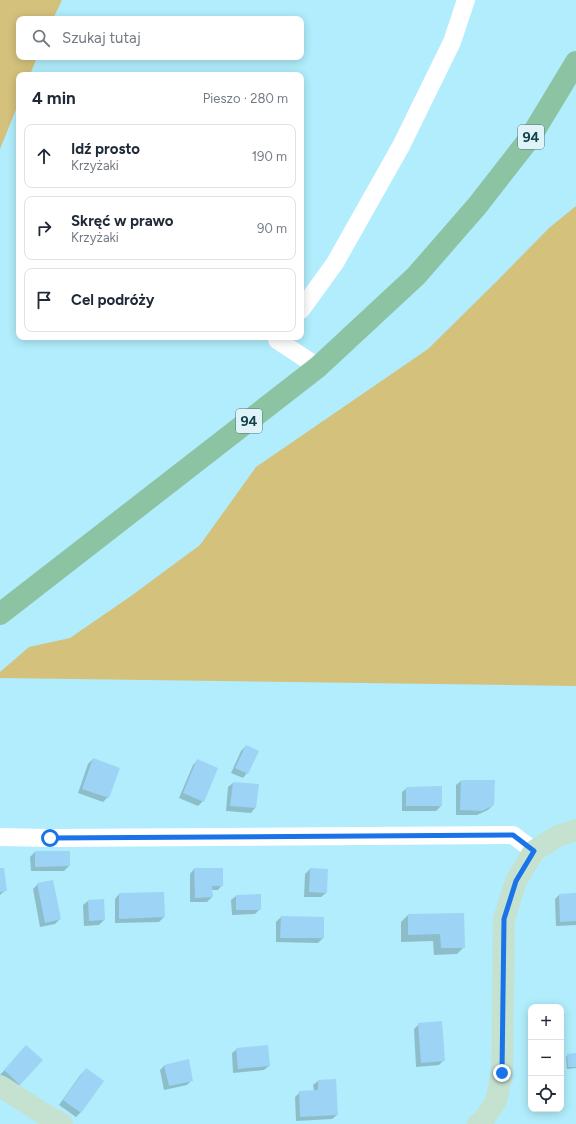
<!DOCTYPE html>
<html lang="pl">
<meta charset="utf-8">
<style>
body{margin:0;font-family:Figtree,sans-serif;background:#f2f2f3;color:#1f2937}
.controls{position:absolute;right:12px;bottom:12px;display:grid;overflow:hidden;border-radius:8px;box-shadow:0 2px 10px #0003}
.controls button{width:36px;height:36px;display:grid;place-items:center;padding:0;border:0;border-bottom:1px solid #e0e1e3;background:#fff;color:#1f2937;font:20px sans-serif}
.stop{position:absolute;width:12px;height:12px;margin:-9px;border:3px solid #1a73e8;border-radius:50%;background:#fff}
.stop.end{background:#1a73e8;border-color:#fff;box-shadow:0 1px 4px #0008}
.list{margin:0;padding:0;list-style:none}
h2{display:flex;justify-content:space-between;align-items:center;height:52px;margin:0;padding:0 16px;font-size:17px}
h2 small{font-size:13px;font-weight:400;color:#747a83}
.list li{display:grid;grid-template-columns:26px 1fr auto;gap:12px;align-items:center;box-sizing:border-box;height:64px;margin:0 8px 8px;padding:0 8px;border:1px solid #e0e1e3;border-radius:8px}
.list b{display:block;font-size:15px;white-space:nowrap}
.list p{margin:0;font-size:13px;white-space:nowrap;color:#747a83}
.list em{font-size:13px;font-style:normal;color:#747a83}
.icon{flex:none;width:22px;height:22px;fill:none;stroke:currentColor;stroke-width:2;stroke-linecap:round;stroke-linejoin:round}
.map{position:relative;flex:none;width:576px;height:1124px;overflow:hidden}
.search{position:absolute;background:#fff;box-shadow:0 2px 10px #0003;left:16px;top:16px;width:288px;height:44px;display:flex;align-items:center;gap:10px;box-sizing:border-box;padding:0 14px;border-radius:8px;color:#747a83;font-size:15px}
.panel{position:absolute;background:#fff;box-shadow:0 2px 10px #0003;left:16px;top:72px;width:288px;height:268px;border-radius:8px}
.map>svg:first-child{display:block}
</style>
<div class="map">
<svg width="576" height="1124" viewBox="0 0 576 1124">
<rect width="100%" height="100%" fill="#b1edfc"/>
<g fill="#d4c17c">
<path d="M0,0H62L53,19H19V57H37L30,75H19V102L0,149Z"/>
<path d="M576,206V686L0,678V672L29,647L70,638L131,596L200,545L256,467L428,349L498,280L549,228Z"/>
</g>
<g fill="#0003">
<path d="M246,746L247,773L243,778L231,773L241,751Z"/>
<path d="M93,759L108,797L103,802L78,793L88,764Z"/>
<path d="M198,760L203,801L198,806L179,798L193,765Z"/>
<path d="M461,781L493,805L488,810L477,815H456V785Z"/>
<path d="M233,783L257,785L255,808L251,813L226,811L228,787Z"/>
<path d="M407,788L441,806L436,811H402V792Z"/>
<path d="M35,852L69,866L64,871H31L30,857Z"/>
<path d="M0,869L6,890L0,895Z"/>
<path d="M194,869L222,885L218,890H212V897L207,902H190V874Z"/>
<path d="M310,869L326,893L321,897H304L305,874Z"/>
<path d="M38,884L60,919L55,924L40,927L33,889Z"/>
<path d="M163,893L164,917L159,922L115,923V899L119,894Z"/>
<path d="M576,894V925L556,926L555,899L559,895Z"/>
<path d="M236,896L260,909L255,914L232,915L231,900Z"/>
<path d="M88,901L104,920L99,925L84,926L83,905Z"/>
<path d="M408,915L464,947L457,954L434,955L433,941L401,942V922Z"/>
<path d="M281,917L323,918V938L318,943L276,942V922Z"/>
<path d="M419,1024L444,1060L439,1065L416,1067L414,1029Z"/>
<path d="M237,1049L269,1066L264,1070L233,1073L232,1053Z"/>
<path d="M22,1051L20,1084L15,1089L0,1075Z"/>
<path d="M576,1054V1068L567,1069L566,1057L568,1055Z"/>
<path d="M165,1065L192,1080L187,1085L164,1090L160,1070Z"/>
<path d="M86,1070L81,1112L76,1117L59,1105L81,1074Z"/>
<path d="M318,1081L337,1115L332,1119L296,1121L295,1097L300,1092L314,1091L313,1085Z"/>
</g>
<g fill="#9dd3f4">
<path d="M246,745L259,751L248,774L235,768Z"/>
<path d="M93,758L120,768L109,798L82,789Z"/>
<path d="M197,759L218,768L204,802L183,793Z"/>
<path d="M461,780H495L494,805L482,811L460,810Z"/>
<path d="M233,782L259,784L256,808L230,806Z"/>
<path d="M442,786V806H406V787Z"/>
<path d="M35,851H70V866L35,867Z"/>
<path d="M0,868H4L7,891L0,892Z"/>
<path d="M194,868H223V886H212L213,897L195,898Z"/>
<path d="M310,868L328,869L327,893L309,892Z"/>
<path d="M53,880L61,919L45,923L37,883Z"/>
<path d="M164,892L165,917L119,919V893Z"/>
<path d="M576,893V921L560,922L559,894Z"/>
<path d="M261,894V910H236V895Z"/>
<path d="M104,899L105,920L89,921L88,900Z"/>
<path d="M464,913L465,948H441L440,934L408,935V914Z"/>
<path d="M281,916L324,917V938H280Z"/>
<path d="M442,1021L445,1061L421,1063L418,1023Z"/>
<path d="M26,1045L43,1060L20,1085L4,1070Z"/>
<path d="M268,1045L270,1066L238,1069L236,1048Z"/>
<path d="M576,1053V1067H568L567,1054Z"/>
<path d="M189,1059L193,1081L169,1086L164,1065Z"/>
<path d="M86,1068L104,1081L81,1113L63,1100Z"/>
<path d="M336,1079L338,1115L300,1117L299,1091L318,1090V1080Z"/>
</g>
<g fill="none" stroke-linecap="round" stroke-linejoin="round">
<g stroke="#fff" stroke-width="18">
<path d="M301,310L335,263L401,146L452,42L466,0"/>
<path d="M280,337L277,340L318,367"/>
<path d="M0,837L50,838L513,835L534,851"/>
</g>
<g stroke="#c5e2d1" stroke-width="22">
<path d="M0,1086L47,1116L62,1124"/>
<path d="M478,1124L482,1122L496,1101L502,1073L504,919L516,881L534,851L558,836L576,830"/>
</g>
<path stroke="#8cc4a3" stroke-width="22" d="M0,614L318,367L416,276L477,206L530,138L576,62"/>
</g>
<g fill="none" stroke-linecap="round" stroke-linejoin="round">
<path stroke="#1a73e8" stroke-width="5" d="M50,838L513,835L534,851L516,881L504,919L502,1073"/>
</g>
<g text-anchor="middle" stroke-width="3" stroke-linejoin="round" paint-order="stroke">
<g fill="#e0f3f8" stroke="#507780" stroke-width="1">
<rect x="518" y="125" width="26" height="24" rx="3"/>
<rect x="236" y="409" width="26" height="24" rx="3"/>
</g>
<g font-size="14" font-weight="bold" fill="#12424c">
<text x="531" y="142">94</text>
<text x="249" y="426">94</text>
</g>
</g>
</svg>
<div class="controls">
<button>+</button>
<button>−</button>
<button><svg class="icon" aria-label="locate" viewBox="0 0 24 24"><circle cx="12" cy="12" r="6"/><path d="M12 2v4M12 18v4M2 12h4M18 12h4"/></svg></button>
</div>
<div class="stop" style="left:50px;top:838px"></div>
<div class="stop end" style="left:502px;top:1073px"></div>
<div class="search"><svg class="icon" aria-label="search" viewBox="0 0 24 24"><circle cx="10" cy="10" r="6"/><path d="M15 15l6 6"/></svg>Szukaj tutaj</div>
<section class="panel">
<h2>4 min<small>Pieszo · 280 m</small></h2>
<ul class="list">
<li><svg class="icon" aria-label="ahead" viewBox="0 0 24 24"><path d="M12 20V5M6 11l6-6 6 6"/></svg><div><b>Idź prosto</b><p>Krzyżaki</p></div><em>190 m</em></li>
<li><svg class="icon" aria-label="right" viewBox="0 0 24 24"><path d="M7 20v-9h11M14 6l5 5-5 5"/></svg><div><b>Skręć w prawo</b><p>Krzyżaki</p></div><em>90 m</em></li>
<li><svg class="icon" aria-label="arrive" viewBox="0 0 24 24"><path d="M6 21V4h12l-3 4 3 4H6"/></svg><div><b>Cel podróży</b></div></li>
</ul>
</section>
</div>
